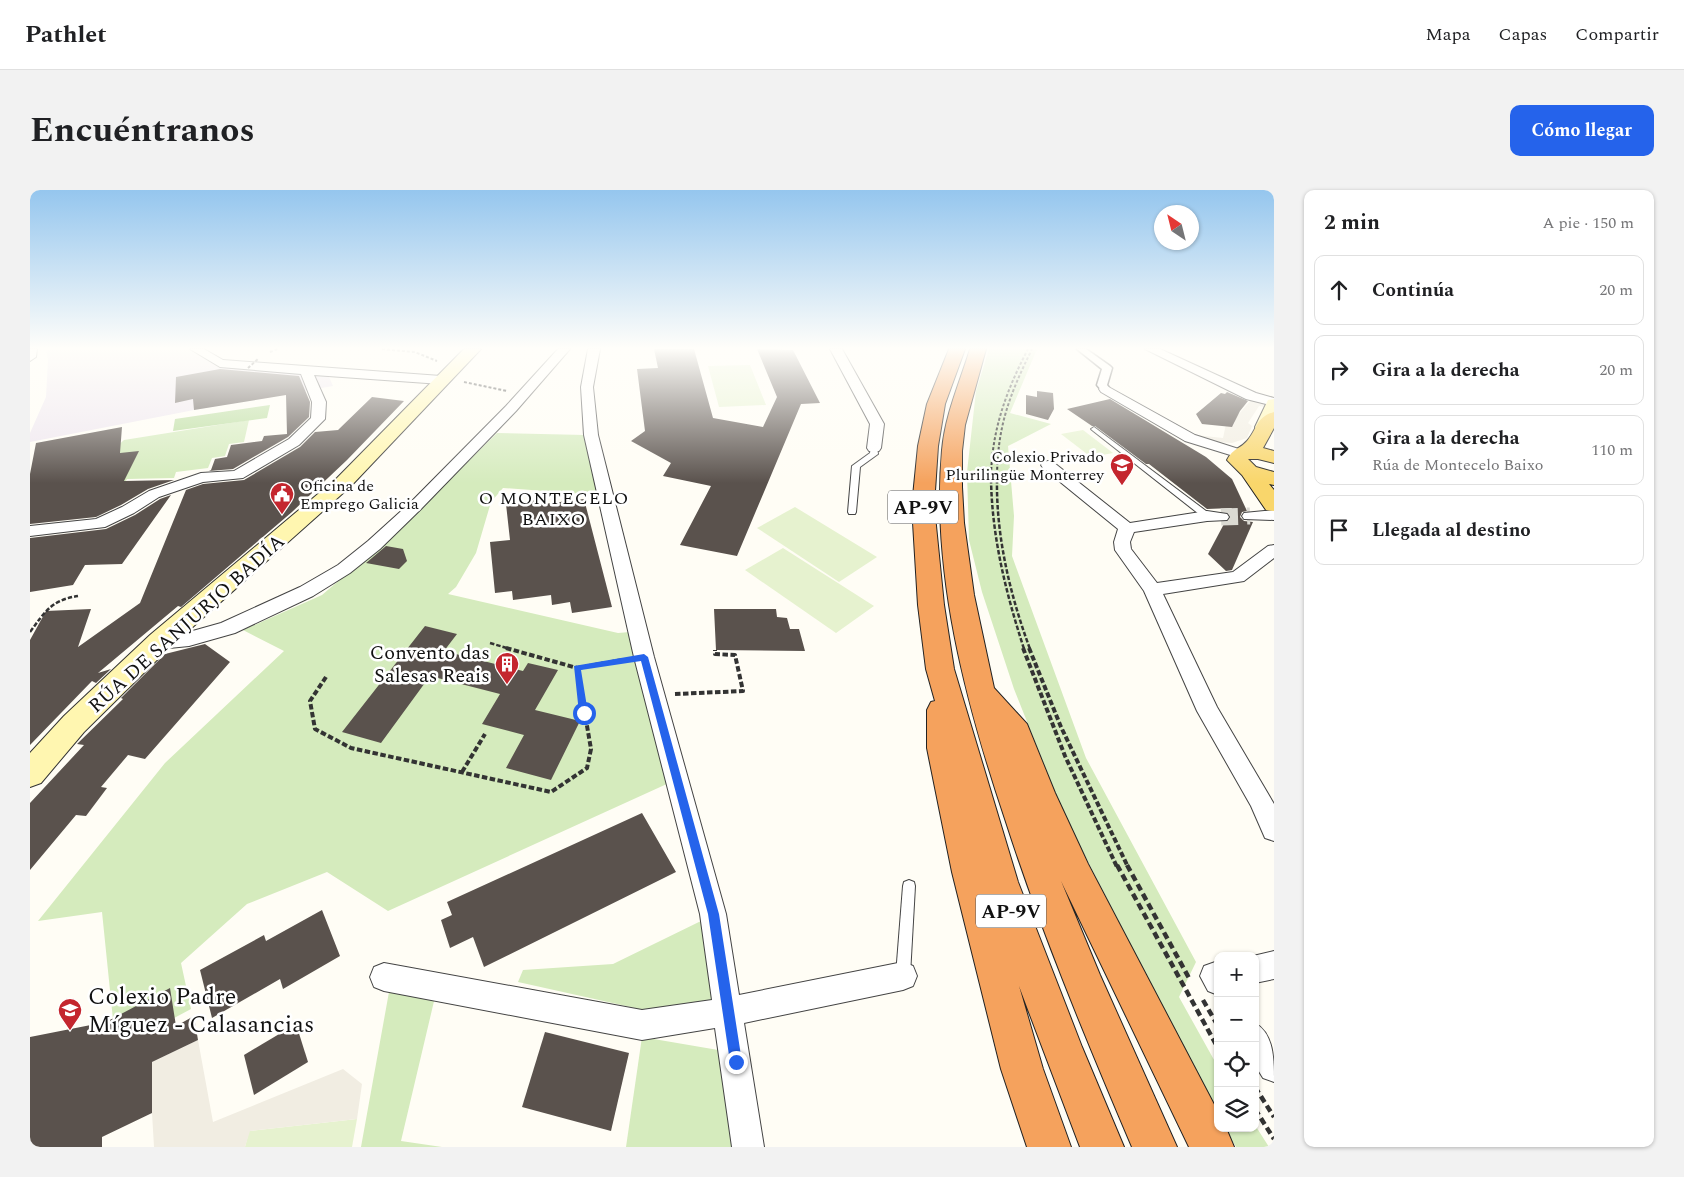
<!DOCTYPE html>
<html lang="es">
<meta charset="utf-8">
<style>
body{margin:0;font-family:Spectral,serif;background:#f2f2f2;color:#202124}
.controls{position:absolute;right:15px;bottom:15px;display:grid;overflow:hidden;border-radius:10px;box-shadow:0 1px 4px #0004}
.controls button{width:45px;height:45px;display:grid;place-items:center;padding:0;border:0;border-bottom:1px solid #e0e0e0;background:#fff;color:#202124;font:25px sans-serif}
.compass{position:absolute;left:1124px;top:15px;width:45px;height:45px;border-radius:50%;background:#fff;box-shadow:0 1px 4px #0004;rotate:325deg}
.stop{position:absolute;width:15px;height:15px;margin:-11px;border:4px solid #2563eb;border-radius:50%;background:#fff}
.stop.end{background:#2563eb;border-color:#fff;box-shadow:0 1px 5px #0008}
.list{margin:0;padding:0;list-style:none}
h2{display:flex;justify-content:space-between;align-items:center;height:65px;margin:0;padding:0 20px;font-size:21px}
h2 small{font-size:16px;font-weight:400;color:#757577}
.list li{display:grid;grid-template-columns:32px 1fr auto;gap:15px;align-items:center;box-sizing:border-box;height:70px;margin:0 10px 10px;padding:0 10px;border:1px solid #e0e0e0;border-radius:10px}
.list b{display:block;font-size:19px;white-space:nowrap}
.list p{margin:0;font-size:16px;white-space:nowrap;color:#757577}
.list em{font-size:16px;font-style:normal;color:#757577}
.icon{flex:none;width:28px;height:28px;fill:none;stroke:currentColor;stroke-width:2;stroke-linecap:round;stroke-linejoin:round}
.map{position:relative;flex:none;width:1244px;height:957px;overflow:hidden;border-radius:10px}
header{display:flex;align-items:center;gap:30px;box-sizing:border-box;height:70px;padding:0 25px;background:#fff;border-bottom:1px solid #e0e0e0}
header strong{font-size:24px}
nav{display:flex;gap:28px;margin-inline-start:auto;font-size:18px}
.intro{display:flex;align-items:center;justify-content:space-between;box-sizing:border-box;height:120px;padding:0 30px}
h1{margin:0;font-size:35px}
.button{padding:12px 22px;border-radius:10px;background:#2563eb;color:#fff;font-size:18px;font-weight:700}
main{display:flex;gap:30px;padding:0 30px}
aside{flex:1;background:#fff;border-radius:10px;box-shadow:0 1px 4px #0004}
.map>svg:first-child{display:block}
</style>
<header>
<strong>Pathlet</strong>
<nav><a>Mapa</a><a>Capas</a><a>Compartir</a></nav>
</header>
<div class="intro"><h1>Encuéntranos</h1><a class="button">Cómo llegar</a></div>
<main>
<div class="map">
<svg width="1244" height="957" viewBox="0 0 1244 957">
<rect width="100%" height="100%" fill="#fffdf5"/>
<path fill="#eee6ef" d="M16,159H174L178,164L192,171L296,180L303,196L164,220L0,252V243L16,207L18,170Z"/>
<g fill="#d5ebbd">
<path d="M959,159H1007L980,223L1021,234L978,256L984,326L982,366L1056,568L1166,772L1149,807L1188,877V924L1035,627L984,499L952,402L939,350L937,282L946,201Z"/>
<path d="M219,230L214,252L199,254L195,266L182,268L178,278L146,282L144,288L97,289L86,307L74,268L94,250Z"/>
<path d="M467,243L555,245L568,305L473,298L461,312L446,363L426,397L418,404L588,443L600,442L639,593L358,721L297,682L217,714L151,773L161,819L86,859L72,722L8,731L135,573L254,461L213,440L292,405L369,339Z"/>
<path d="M673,730L686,812L623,822L488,792L493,780L583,774Z"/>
<path d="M359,802L405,807L371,951L412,957H331Z"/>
<path d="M612,847L694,861L706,957H596Z"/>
<path d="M1225,935L1239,957H1206L1195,938H1225Z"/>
</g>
<path fill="#b9dc9c" d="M240,215L237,228L143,241L145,229Z"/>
<g fill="#e6f2cf">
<path d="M720,175L736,215L689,217L678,176Z"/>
<path d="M1053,240L1083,263L1061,267L1031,244Z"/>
<path d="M765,317L847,367L809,392L727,338Z"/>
<path d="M753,358L844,416L806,443L715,380Z"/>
<path d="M327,929L322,957H215L219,941Z"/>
</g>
<g fill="#f1ede2">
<path d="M1222,209L1232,212L1235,217L1229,216L1218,233L1222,236L1217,248L1202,253L1187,252L1165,245L1193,248L1196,234L1203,236L1205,232L1199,230L1209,224Z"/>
<path d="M168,850L183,932L313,879L332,894L327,929L220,941L215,957H124L122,923V872Z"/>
</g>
<g fill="#5a524d">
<path d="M624,159H664L683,228L733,237L747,207L727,159L763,160L790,213L771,214L707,366L650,355L681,296L633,286L641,273L601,251L615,241L607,179L628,178Z"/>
<path d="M190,179L269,186L280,212L279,227L258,247L203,279L179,281L181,280L185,269L197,267L201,255L232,251L234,246L257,244L256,205L164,220L163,209L145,213L146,187Z"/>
<path d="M1007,201L1023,203L1024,219L1018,230L996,224V205L1007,207Z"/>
<path d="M1197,202L1218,211L1210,221L1202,237L1172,234L1166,224L1191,203L1195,204Z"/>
<path d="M342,207L374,211L317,270L262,322L151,417L148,416L68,483L81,479L66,493L62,491L0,555V450L16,421L61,419L48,457L110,413L156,300L173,294L214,290L270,257L285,242L308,240Z"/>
<path d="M1080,209L1176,267L1202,289L1217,321L1212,322L1210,327L1214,331L1223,332L1202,380L1196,381L1178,364L1195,332L1201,328L1199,324L1202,318L1177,319L1119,274H1116L1065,236H1062L1037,219Z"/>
<path d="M92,237L90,263L109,261L94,291L144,290L118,299L91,315L66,327L0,334V284L6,253Z"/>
<path d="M141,305L92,374L55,375L43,395L0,402V348L76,339L105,325L130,309Z"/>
<path d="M513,309L514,314L554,309L582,417L542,423L540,412L522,415L521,405L483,410L482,401L465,403L460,352L480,350L476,314Z"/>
<path d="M356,356L373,359L377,371L369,379L336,373Z"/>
<path d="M684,419H746L747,427L757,428L760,439H769L775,461L686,460Z"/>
<path d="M395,436L427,444L414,461L493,481L498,473L528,480L505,520L550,531L521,590L476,578L494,545L452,534L470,504L400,486L351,553L312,542Z"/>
<path d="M175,454L200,472L115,569L98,565L71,597L77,598L56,626L46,625L0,680V613L54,555L47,554L93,509L91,508L135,464Z"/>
<path d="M612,623L646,682L454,777L443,747L420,758L411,730L422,725L417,712Z"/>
<path d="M292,720L310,766L253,799L250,789L182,828L170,780L234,745L236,751Z"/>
<path d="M140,798L146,836L164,826L168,850L122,872V923L72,947V957H0V847L76,832Z"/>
<path d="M266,834L278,872L224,905L214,865Z"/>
<path d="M515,842L599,863L581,941L492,917Z"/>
</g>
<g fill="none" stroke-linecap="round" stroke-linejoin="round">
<path stroke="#dbdad3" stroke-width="17" stroke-dasharray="17 9" stroke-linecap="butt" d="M1191,327L1220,326"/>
<g stroke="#444" stroke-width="2">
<g id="service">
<path d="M1064,237L1180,324V328H1174L1062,240L1061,239Z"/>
<path d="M841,256H847L848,264L830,277L826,322L825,324H819L818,322L822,276L840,263Z"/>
<path d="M879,690L884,692L885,696L880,785L878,790L873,792L868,790L866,785L873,696L874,692Z"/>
</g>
</g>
<g stroke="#444" stroke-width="3">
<path id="pedestrian" d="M1047,159H1056L1080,176L1082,178L1077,195L1080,199L1078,201H1072L1067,195L1072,179Z"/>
</g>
<g stroke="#444" stroke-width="2">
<g id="minor">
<path d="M0,159H7L6,167L0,171Z"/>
<path d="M160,159H174L193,170L411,186L417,190L411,194L284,185L296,212L295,229L269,255L213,288L173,292L129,307L104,323L75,337L0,346V336L66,329L92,317L119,301L171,283L204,281L259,249L281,228L282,212L271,184L190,177Z"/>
<path d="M528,159H540L486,221L391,319L350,359L320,383L283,406L205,443L159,456L129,459L122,457L119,452L122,447L159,442L191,433L270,397L308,375L338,351L380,313L476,216Z"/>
<path d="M558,159H570L563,197L568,245L624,467L696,724L709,805L873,772L883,776L887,786L883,796L873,800L714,833L734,957H702L685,838L612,850L354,801L344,797L340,787L344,777L354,773L612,820L682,810L670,724L604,467L554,245L551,197Z"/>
<path d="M800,159H812L854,234L851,258L849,261H839L837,258L840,234Z"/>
<path d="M1115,159H1130L1226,203L1244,208V216L1216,209Z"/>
<path d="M1075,195L1165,245L1215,261L1217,264L1215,267L1210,268L1155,251L1071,202L1069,199L1071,196Z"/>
<path d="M1018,271L1023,272L1100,333L1177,321L1197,324L1199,327L1197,330L1177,331L1104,342L1100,352L1101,359L1127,393L1203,382L1238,356L1244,355V368L1214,391L1133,404L1187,517L1244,614V651L1235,648L1221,616L1167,521L1114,401L1085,360L1084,352L1088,339L1013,278L1011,275L1013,272Z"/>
<path d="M1244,320V330L1214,329L1212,326L1214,323Z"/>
<path d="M1244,761V789L1225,793V766H1223Z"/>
<path d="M1188,771V805L1178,801L1170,786L1174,776Z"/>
<path d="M1225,833C1244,844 1244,869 1244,892L1233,888L1225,875Z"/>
</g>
</g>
<g stroke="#333" stroke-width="2">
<g id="secondary">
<path d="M434,159H451L321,296L138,459L54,542L11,593L0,597V563L34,526L120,445L307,288Z"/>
<path d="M1244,209V236L1241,241L1234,243L1227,241L1225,237L1238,210Z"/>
</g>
</g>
<g stroke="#222" stroke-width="2">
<path id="primary" d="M1244,222V238L1233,258L1244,261V273L1228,269H1218L1226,277L1244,282V295L1239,294L1244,300V321L1236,320L1212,285L1197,270C1204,257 1209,260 1217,251C1227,240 1226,227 1244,222Z"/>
</g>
<g stroke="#222" stroke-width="2">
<g id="motorway">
<path d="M919,159H935L915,214L908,256L904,316L914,415L924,479L988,692L1052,857L1094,957H1050L989,796L1013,879L1041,957H997L971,879L922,682L897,558V520L901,512L905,511L896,479L888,415L882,316L888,256L897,214Z"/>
<path d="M940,159H956L935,235L932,261V297L934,333L944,405L964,498L997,534L1025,603L1058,674L1188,922V938H1196L1204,957H1159L1031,691L1070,785L1147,957H1102C1056,849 1011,741 975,629C936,513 901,383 912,260C915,225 930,192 940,159Z"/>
</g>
</g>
<g stroke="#333" stroke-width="2" stroke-dasharray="3 2" stroke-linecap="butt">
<path d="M352,159L385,162L407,171"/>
<path d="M240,162L247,159"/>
<path d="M434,192L477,201"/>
<path d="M961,290C961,242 976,201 998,159"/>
<path d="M967,290C967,237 979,206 1002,159"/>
</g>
<g stroke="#333" stroke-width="2.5" stroke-dasharray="4.5 2" stroke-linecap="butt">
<path d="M961,289C962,348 976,403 994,459"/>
<path d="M967,289C966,346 980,405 1000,459"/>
<path d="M0,442C15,422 21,410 48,406"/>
<path d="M460,453L480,459"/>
</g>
<g stroke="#333" stroke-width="4" stroke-dasharray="5.5 2.5" stroke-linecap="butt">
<path d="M476,458L547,478"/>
<path d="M993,458L1035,566L1087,677"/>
<path d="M999,458L1031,537L1098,677"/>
<path d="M296,487L280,511L285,539L321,558L521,602L557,578L561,559L547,478L593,470"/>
<path d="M645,504L713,501L705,465L685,464V460"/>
<path d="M432,582L455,544"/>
</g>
<g stroke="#333" stroke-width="4.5" stroke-dasharray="7 4" stroke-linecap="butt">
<path d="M1087,675L1188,858"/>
<path d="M1097,675L1159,788"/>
<path d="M1173,810L1188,836"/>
<path d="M1225,897L1244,927"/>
<path d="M1225,919L1244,949"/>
</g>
<use href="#service" fill="#fff" fill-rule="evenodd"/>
<use href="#pedestrian" fill="#fff" fill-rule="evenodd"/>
<use href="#minor" fill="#fff" fill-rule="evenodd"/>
<use href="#secondary" fill="#fff6b0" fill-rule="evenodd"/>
<use href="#primary" fill="#f9d66b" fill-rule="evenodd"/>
<use href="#motorway" fill="#f5a25d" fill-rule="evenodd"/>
<path stroke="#333" stroke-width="2" stroke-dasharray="3 2" stroke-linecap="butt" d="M218,178L229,168"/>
</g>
<linearGradient id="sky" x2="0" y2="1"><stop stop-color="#95c6ee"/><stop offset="0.54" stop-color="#fffefa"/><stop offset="1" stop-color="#fffefa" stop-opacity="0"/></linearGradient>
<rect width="1244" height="293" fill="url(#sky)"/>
<path fill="#2563eb" d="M614,464L618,467L689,724L712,872L710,876L706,878L702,876L700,872L678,724L611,471L551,480L558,523L554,526L549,523L544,476Z"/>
<defs>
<g id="school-pin" transform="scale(1.25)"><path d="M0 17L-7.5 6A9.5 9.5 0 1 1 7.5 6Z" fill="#c4262e" stroke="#fff"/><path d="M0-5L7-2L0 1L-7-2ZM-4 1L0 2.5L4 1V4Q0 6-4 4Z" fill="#fff"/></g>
<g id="civic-pin" transform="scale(1.25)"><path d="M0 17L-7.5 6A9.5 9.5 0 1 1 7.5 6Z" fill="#c4262e" stroke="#fff"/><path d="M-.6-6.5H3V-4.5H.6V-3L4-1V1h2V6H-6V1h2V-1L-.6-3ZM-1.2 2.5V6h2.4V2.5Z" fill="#fff"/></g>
<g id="building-pin" transform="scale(1.25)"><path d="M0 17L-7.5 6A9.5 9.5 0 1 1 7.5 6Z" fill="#c4262e" stroke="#fff"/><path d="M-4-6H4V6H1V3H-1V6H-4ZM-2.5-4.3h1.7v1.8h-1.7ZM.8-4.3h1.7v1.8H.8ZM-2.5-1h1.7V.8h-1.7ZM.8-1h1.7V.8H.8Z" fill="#fff"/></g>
</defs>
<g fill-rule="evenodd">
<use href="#school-pin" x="1092" y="275"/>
<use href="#civic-pin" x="252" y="304"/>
<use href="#building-pin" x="477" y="474"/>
<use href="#school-pin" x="40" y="820"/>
</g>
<g text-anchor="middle" stroke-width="5" stroke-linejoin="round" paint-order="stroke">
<g font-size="16" fill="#111" stroke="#fff" text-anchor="end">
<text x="1074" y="272">Colexio Privado<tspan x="1074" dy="18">Plurilingüe Monterrey</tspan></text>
<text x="270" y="301" text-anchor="start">Oficina de<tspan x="270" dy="18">Emprego Galicia</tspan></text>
</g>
<g font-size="18" letter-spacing="1" fill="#111" stroke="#fff">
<text x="524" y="314">O MONTECELO<tspan x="524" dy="21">BAIXO</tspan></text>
</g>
<g fill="#fff" stroke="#585858" stroke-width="1">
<rect x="858" y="300.5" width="70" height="33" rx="4"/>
<rect x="946" y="704.5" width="70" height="33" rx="4"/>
</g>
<g font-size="19" font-weight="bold" fill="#111">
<text x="893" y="324">AP-9V</text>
<text x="981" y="728">AP-9V</text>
</g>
<g font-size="20" fill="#111" stroke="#fff">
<text transform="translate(156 433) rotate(-42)" y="7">RÚA DE SANJURJO BADÍA</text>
</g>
<g font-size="20" fill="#111" stroke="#fff" text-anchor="end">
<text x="460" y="469">Convento das<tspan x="460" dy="23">Salesas Reais</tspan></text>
</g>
<g font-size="24" fill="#111" stroke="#fff" text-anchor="start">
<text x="58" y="814">Colexio Padre<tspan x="58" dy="28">Míguez - Calasancias</tspan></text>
</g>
</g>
</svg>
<div class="controls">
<button>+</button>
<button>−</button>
<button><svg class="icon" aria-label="locate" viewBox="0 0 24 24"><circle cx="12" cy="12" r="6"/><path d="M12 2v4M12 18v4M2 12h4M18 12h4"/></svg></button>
<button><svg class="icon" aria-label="layers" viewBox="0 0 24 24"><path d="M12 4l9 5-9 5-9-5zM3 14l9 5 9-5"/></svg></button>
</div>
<svg class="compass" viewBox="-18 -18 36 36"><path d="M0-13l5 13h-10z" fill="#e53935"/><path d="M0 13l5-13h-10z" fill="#757577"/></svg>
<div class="stop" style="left:554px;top:523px"></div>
<div class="stop end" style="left:706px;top:872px"></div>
</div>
<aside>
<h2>2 min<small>A pie · 150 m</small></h2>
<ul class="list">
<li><svg class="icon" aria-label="ahead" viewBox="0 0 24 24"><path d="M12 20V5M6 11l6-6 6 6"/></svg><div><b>Continúa</b></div><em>20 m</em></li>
<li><svg class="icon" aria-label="right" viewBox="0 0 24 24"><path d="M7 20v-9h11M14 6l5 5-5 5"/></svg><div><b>Gira a la derecha</b></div><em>20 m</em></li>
<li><svg class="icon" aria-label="right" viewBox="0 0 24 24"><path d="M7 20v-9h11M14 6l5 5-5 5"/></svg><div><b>Gira a la derecha</b><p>Rúa de Montecelo Baixo</p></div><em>110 m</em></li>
<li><svg class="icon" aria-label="arrive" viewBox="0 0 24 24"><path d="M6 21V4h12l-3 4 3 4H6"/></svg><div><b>Llegada al destino</b></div></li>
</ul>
</aside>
</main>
